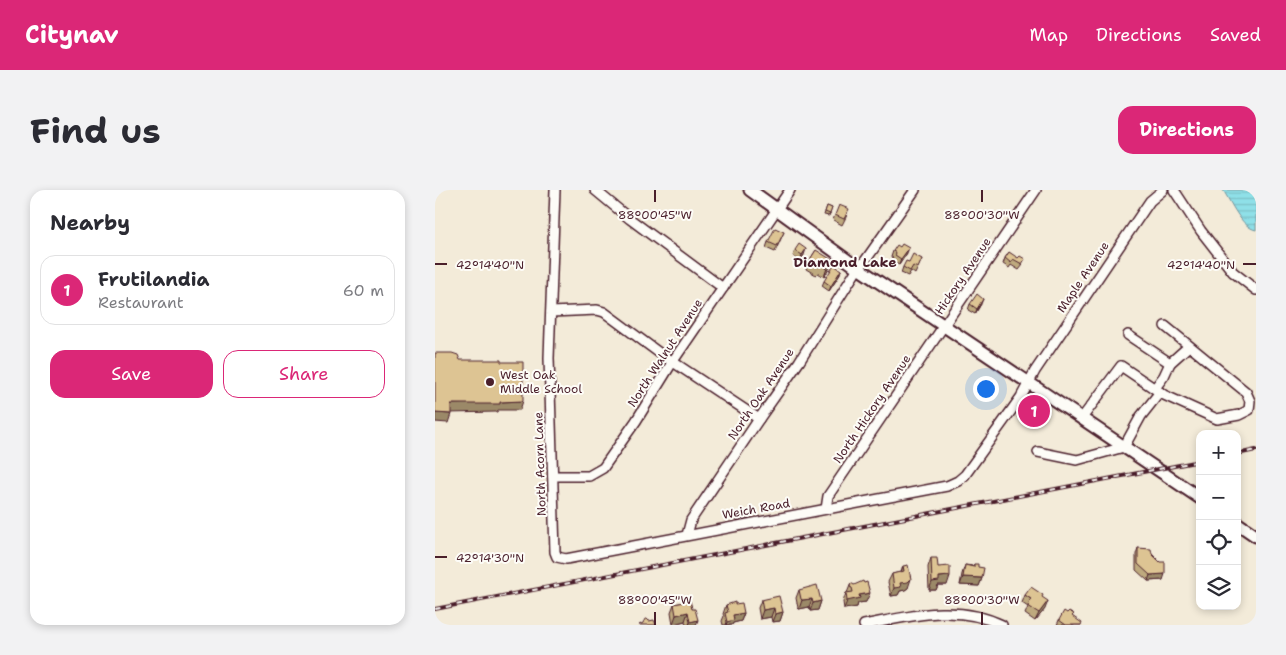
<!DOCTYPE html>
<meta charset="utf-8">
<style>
body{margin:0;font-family:"Shantell Sans",sans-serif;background:#f2f2f3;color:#2b2b33}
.controls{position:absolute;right:15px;bottom:15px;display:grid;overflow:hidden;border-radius:10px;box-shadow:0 2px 8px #0003}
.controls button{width:45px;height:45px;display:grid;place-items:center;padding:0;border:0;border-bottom:1px solid #e1e1e2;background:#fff;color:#2b2b33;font:25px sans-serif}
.you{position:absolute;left:550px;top:198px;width:18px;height:18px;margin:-12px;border:4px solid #fff;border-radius:50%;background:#1a73e8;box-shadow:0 0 0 8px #1a73e833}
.badge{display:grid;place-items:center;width:32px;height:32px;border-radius:50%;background:#db2777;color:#fff;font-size:16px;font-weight:700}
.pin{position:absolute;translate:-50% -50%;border:2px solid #fff;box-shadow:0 1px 5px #0006}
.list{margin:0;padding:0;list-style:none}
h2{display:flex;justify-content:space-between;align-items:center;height:65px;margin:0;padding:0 20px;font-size:21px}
h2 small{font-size:16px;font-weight:400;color:#7c7c81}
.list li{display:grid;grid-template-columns:32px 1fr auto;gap:15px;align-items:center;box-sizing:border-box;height:70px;margin:0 10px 10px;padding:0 10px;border:1px solid #e1e1e2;border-radius:15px}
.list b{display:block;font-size:19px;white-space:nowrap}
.list p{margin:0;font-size:16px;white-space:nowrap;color:#7c7c81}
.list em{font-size:16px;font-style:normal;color:#7c7c81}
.actions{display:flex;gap:10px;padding:15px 20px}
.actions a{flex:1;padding:11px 0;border:1px solid #db2777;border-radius:15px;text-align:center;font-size:18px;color:#db2777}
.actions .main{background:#db2777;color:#fff}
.icon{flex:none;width:28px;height:28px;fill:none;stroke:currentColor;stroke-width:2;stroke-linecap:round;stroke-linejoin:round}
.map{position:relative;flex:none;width:821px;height:435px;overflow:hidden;border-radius:15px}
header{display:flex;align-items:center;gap:30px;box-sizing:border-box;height:70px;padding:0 25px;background:#db2777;color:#fff}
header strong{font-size:24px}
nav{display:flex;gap:28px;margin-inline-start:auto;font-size:18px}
.intro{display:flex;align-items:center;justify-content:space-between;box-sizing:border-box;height:120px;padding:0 30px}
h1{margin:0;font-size:35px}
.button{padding:12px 22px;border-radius:15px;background:#db2777;color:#fff;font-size:18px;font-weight:700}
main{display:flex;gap:30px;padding:0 30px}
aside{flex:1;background:#fff;border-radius:15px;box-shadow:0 2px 8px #0003}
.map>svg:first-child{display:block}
</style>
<header>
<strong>Citynav</strong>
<nav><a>Map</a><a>Directions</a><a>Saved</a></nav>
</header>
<div class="intro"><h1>Find us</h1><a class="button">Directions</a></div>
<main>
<aside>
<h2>Nearby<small></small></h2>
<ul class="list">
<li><span class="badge">1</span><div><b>Frutilandia</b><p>Restaurant</p></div><em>60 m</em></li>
</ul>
<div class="actions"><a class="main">Save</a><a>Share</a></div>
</aside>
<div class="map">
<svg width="821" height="435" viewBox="0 0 821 435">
<defs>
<pattern id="water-rules" width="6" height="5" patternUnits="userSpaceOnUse" patternTransform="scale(1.25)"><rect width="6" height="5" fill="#8fe0e8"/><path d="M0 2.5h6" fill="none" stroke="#7dc0c7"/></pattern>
</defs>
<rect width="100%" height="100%" fill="#f3ebd9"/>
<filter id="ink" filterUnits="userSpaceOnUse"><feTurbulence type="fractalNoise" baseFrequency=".02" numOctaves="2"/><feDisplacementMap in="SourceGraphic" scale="10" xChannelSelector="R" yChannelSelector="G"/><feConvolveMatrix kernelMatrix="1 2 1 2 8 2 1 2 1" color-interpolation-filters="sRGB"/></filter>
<g filter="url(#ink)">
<path fill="url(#water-rules)" stroke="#73939c" d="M788,0H821V40C806,37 796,12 788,0Z"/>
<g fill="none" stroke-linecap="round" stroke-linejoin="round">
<g stroke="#4a1f2b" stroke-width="12">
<g id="minor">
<path d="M120,0L114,168L120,362L122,367L131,369L512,296L523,291L530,285L586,207L600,181L715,11L728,0"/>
<path d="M160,0L195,29L288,98"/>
<path d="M739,0L766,41L798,82L821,100"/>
<path d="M116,122L162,120L169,122L223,162L324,229"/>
<path d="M693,145L735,173L754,156"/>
<path d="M720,198L729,186L735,173"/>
<path d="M647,228L686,176L729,205L782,229L804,225L814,220L815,211L811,202L730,136"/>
<path d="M603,262L642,270L689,257L706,226L725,202"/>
<path d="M118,286H154L168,278L201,231L238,171L355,0"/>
<path d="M391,319L393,306L601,0"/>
<path d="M252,345L256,330L324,229L364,172L423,78L430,71L480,0"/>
<path d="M429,435C476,426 522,413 567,435"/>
</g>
</g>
<g stroke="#4a1f2b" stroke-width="15">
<g id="major">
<path d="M315,0L423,78L765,308"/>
<path d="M802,333L821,346"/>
</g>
</g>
<use href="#minor" stroke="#fdfcf7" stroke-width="9"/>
<use href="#major" stroke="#fdfcf7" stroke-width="11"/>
<g stroke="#4a1f2b" stroke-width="4">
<g id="rail">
<path d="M802,264L821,260"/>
<path d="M0,419L765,271"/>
</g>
</g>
<use href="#rail" stroke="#fdfcf7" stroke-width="2" stroke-dasharray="5.5" stroke-linecap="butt"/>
</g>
<g fill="#bea97e" stroke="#4a1f2b">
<path d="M392,16L397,18L394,26L389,25Z"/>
<path d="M400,25H412L407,35L398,30Z"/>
<path d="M349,42L340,62L331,58L333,52Z"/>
<path d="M360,60L369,65L365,71L358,66Z"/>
<path d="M381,60L394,79L389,87L383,83L381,85L371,79L374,71Z"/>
<path d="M458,61L472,63L464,75L457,71L458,68L456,67Z"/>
<path d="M574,62L588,75L584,80L576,75L574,78L568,74L570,68Z"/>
<path d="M487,69L480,84L476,81L473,86L466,83L468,77L474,72Z"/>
<path d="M406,80L404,86L394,101L387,96L389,91Z"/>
<path d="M535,114H546L540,124L533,120Z"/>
<path d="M608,213L607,218L609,220L606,228L604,231L598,227L596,230L592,226L589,231L583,227L586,219Z"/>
<path d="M703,358L717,364L728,390L713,391L701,380V364Z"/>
<path d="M496,368L503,377L512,395H503L501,400H494L493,377Z"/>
<path d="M539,374L543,377L547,388L544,396L525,395L527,384L530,375L538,376Z"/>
<path d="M468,376L473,398L470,400L465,401L463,405L456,406L453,392L457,384L466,382Z"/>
<path d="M416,393L431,412L423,413L422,417L409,419L408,412L411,403H412Z"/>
<path d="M364,400L386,411L383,420L375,421L374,417L364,419L363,418L361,408Z"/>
<path d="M590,405L610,419L600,431L590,424L593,417L587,413Z"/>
<path d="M326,410L348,422L345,431L337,432L336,427L325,429L323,418Z"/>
<path d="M255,411L261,435H251L250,431L238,434L236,422L239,414Z"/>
<path d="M300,414L309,423L306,431L298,433L297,435H288L287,431L289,426L288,424L291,415Z"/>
<path d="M638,427L646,435H622L624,430Z"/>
</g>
<g fill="#9b8967" stroke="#4a1f2b">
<path d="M474,58L472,63L464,75L466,69Z"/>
<path d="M371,59L369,65L365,71L367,65Z"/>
<path d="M397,70L394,79L389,87L392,78Z"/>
<path d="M406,80L404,86L394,101L396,96Z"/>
<path d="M548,109L546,114L540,124L542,119Z"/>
<path d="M88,211L85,220H63L62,222L13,223L16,214L65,212Z"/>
<path d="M595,217L592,226L589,231L592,222Z"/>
<path d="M609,220L606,228L604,231L607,223Z"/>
<path d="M0,223L16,224L13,233L0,232Z"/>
<path d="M730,384L728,390L713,391L715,385Z"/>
<path d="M515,386L512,395H503L501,400H494L497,392L504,387Z"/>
<path d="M528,387L547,388L544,396L525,395Z"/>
<path d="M476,389L473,398L470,400L465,401L463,405L456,406L459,398L465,393Z"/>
<path d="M435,403L431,412L423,413L422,417L409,419L412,411L424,405Z"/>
<path d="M377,409L374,417L364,419L367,410Z"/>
<path d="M386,411L383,420L375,421L378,413Z"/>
<path d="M613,411L610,419L600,431L604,423Z"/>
<path d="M339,418L336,427L325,429L328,420Z"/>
<path d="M253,422L250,431L238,434L241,425Z"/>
<path d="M348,422L345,431L337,432L340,424Z"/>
<path d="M309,423L306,431L298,433L297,435H291L292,432L298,425Z"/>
<path d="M263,430L261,435H254L255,432Z"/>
</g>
<g fill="#ddc493" stroke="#4a1f2b">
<path d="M404,15L414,19L409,29L400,25Z"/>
<path d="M392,16L397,18L395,24L390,22Z"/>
<path d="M340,38L349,42L342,56L333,52Z"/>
<path d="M364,54L371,59L367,65L360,60Z"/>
<path d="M467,54L474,58L466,69L460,65L461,63L458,61L462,55L465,57Z"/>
<path d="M381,60L397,70L392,78L386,74L384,77L374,71Z"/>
<path d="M574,62L583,68L585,66L590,69L587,74L578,69L576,73L570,68Z"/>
<path d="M478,64L487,69L483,78L478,76L475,81L468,77L471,71L474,72Z"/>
<path d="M399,75L406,80L396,96L389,91Z"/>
<path d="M542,104L548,109L542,119L535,114Z"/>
<path d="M0,163H17L23,165L25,170H66V172H88V211L65,212V214H16V224L0,223Z"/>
<path d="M596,204L608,213L606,217L609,220L607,223L601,219L599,221L595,217L592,222L586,219Z"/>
<path d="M703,358L716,359L717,364L725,372H730V384L715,385L703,374Z"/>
<path d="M496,368H502L503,377L515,376V386L504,387V391L497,392Z"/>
<path d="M539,374H543V377L549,378L547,388L528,387L530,375L539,377Z"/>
<path d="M473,375L476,389L473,392L465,393L466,397L459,398L457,384L469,381L468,376Z"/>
<path d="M428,391L429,393L432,392L435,403L424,405L425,408L412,411L411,403L418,402L417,398L415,397L416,393L419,395Z"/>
<path d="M382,395L386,411L378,413L377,409L367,410L366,409L364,400Z"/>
<path d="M596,397L608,405L607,407L613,411L604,423L593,416L596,409L590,405Z"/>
<path d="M344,406L348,422L340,424L339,418L328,420L326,410Z"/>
<path d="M255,411L257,419H260L263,430L255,432L253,422L241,425L239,414Z"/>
<path d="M300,412V414L307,413L309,423L298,425L299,430L292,432L290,423L293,422L291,415Z"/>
<path d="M629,421L632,423L634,421L639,424L637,426L647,433L646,435H631L624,430Z"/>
<path d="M210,429H212L214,431L219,430L221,435H204L208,433Z"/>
</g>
</g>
<path fill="none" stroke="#4a1f2b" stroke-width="2" d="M220,0V12M547,0V12M0,74H12M808,74H821M0,367H12M220,422V435M547,422V435"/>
<circle fill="#4a1f2b" stroke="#fdfcf7" stroke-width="2" cx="55" cy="192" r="5"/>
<g text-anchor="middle" stroke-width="4" stroke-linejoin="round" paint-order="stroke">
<g font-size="12" fill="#4a1f2b" stroke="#fdfcf7">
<text transform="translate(528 86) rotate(-56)" y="4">Hickory Avenue</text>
<text transform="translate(648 87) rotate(-56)" y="4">Maple Avenue</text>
<text transform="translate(230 163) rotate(-57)" y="4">North Walnut Avenue</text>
<text transform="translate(326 204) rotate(-56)" y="4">North Oak Avenue</text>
<text transform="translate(437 219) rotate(-56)" y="4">North Hickory Avenue</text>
<text transform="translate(105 274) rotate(-92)" y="4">North Acorn Lane</text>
<text transform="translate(321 319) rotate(-10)" y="4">Weich Road</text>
</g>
<g font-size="12" fill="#4a1f2b" stroke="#fdfcf7" text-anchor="start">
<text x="65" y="189">West Oak<tspan x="65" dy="14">Middle School</tspan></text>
</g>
<g font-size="14" font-weight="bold" fill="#4a1f2b" stroke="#fdfcf7">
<text x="410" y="77">Diamond Lake</text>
</g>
</g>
<g font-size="12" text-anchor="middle" fill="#4a1f2b" stroke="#fdfcf7" stroke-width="4" stroke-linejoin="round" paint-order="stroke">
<text x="220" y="29">88°00'45"W</text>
<text x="547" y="29">88°00'30"W</text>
<text x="55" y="79">42°14'40"N</text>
<text x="766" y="79">42°14'40"N</text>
<text x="55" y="372">42°14'30"N</text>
<text x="220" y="414">88°00'45"W</text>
<text x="547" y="414">88°00'30"W</text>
</g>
</svg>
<div class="controls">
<button>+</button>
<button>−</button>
<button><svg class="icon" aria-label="locate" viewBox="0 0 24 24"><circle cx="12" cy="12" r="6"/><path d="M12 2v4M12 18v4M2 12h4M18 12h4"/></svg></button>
<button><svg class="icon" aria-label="layers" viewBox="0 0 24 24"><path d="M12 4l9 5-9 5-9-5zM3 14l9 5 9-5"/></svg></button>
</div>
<div class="you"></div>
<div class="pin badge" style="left:599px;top:221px">1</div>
</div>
</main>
